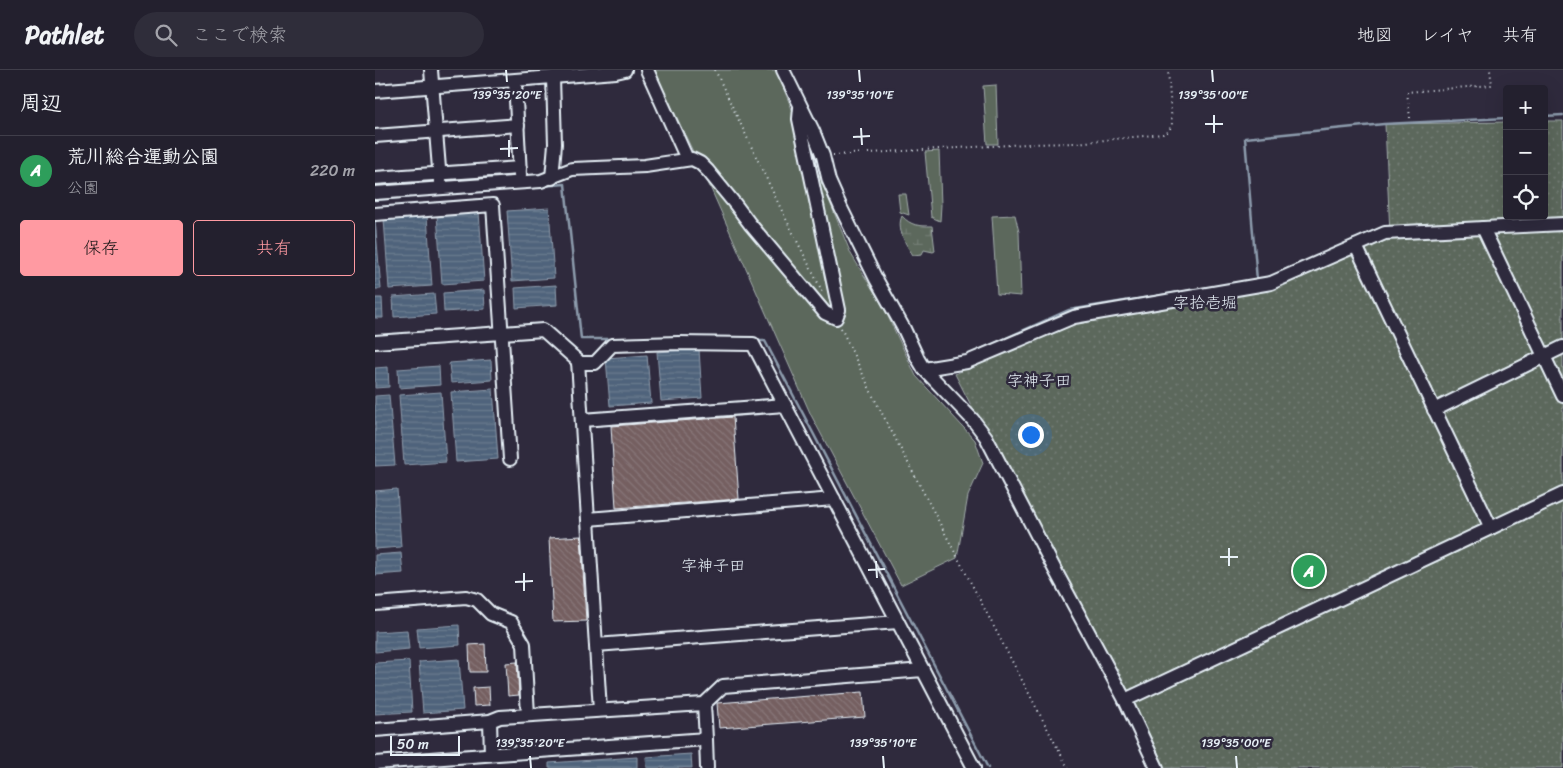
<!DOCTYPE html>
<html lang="ja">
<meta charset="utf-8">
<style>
body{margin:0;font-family:Sriracha,"Klee One",sans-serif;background:#2f2d3a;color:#f1f3f6}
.controls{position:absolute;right:15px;top:15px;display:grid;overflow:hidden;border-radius:5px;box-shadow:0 5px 20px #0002}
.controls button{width:45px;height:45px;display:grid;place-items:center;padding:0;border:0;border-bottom:1px solid #403e4a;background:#23202e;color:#f1f3f6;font:25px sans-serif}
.scale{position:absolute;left:15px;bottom:12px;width:70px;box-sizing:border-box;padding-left:5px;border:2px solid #e8f1f8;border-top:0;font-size:14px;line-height:18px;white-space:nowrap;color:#e8f1f8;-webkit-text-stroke:4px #2f2a3d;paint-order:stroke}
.you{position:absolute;left:655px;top:364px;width:18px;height:18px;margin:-12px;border:4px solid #fff;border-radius:50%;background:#1a73e8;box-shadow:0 0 0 8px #1a73e833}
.badge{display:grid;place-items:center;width:32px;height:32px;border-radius:50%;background:#ff9aa2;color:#fff;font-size:16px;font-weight:700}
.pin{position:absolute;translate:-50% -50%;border:2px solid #fff;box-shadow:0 1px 5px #0006}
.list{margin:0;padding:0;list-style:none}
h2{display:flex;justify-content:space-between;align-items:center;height:65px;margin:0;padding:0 20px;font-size:21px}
h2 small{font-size:16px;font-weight:400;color:#a3a3aa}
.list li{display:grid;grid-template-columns:32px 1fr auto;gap:15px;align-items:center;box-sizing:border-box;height:70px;padding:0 20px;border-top:1px solid #403e4a}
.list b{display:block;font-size:19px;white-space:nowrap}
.list p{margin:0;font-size:16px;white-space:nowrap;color:#a3a3aa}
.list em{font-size:16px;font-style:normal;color:#a3a3aa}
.actions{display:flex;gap:10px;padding:15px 20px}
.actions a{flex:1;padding:11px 0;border:1px solid #ff9aa2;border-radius:5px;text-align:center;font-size:18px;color:#ff9aa2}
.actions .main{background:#ff9aa2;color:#111}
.icon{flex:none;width:28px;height:28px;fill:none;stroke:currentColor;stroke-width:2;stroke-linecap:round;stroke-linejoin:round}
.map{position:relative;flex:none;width:1188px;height:698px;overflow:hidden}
header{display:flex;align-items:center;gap:30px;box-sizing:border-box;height:70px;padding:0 25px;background:#23202e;border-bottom:1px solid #403e4a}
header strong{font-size:24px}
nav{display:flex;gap:28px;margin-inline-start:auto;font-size:18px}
.search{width:350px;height:45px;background:#2f2d3a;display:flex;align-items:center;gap:12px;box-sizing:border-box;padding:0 18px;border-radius:28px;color:#a3a3aa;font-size:19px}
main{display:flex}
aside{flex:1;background:#23202e}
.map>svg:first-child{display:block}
</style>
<header>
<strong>Pathlet</strong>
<div class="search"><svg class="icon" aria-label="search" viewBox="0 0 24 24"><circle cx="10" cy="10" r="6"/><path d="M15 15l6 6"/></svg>ここで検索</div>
<nav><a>地図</a><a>レイヤ</a><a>共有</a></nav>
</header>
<main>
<aside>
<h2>周辺<small></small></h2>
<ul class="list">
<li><span class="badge" style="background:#2e9e5b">A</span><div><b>荒川総合運動公園</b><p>公園</p></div><em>220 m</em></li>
</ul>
<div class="actions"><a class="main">保存</a><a>共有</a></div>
</aside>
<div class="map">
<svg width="1188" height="698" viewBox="0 0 1188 698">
<defs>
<pattern id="wetland-marsh" width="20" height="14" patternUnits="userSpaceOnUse" patternTransform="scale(1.25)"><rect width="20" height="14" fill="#5b675c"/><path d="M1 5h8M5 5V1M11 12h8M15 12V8" fill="none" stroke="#737d74"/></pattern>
<pattern id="park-dots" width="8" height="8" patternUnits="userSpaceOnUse" patternTransform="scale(1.25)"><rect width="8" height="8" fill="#5b675c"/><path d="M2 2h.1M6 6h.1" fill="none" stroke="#737d74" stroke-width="1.8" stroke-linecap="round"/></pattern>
<pattern id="water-rules" width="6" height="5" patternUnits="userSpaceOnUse" patternTransform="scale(1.25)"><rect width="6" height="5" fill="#50647b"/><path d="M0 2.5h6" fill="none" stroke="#697b8e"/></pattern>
<pattern id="building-back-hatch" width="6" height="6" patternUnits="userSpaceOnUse" patternTransform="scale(1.25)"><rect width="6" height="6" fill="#745f61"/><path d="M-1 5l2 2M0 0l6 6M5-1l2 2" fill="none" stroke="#887678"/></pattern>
</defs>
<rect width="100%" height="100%" fill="#2f2a3d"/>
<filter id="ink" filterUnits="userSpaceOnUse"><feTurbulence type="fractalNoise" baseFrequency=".02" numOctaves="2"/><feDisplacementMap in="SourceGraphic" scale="10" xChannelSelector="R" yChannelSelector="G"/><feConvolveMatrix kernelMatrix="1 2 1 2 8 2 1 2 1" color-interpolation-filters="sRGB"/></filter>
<g filter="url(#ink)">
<g fill="#5b675c" stroke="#a2acaa">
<path d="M279,0H401L476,184L509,238L541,306L600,370L608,393L593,426L582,488L526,515L436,345L336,119Z"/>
<path d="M621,15L623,74H612L608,16Z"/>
<path d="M564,81L566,135L565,151L556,147L550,82Z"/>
<path d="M523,124H531L534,145L525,142Z"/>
<path d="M640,145L644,162L646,226L622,224L617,146Z"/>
</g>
<path fill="url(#wetland-marsh)" stroke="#a2acaa" d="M527,146C536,156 544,156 557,156L560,181L558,182L549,180L547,184L538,185C531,175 521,159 527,146Z"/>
<path fill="url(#park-dots)" stroke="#a2acaa" d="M1169,51H1188V698H781L580,304L666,262L709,247L898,217L1015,164L1010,54L1132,52V146H1169Z"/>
<g fill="url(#water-rules)" stroke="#8d9cad">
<path d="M174,138L179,208L137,211L132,141Z"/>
<path d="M104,142L109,211L67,214L62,145Z"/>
<path d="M52,146L57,216L14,219L9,149Z"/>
<path d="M0,149L6,219H0Z"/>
<path d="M181,215L182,235L141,238L140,218Z"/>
<path d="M109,220L110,239L69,242L68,223Z"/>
<path d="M59,224L61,244L19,247L18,227Z"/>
<path d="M0,228H7L8,248H0Z"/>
<path d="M324,279L327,328L286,331L282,282Z"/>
<path d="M272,285L276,333L235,336L231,288Z"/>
<path d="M116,290L117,310L76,313L74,293Z"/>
<path d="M64,296L65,315L24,318L23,299Z"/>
<path d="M13,297L14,317L0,318V298Z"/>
<path d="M118,319L123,389L81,392L76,322Z"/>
<path d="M66,322L71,392L29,395L24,325Z"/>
<path d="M14,325L20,395L0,396V326Z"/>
<path d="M22,419L26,477L0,479V421Z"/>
<path d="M26,483L28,503L0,505V485Z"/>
<path d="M84,555L85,575L44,578L42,558Z"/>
<path d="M32,560L34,579L0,582V562Z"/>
<path d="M84,589L88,640L48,643L44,592Z"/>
<path d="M34,591L37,642L0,644V593Z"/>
<path d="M316,684L317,698H272L271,687Z"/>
<path d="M262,687V698H174V693Z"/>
</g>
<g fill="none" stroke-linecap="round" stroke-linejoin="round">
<g stroke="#8d9cad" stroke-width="2.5">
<path d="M1169,46L1188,45"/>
<path d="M168,116L190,114L206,269H239"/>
<path d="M0,130L33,127"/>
<path d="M882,210L870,68L1009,54L1132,48"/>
<path d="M382,271H390L613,698"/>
<path d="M600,282L694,240L824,219"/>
</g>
</g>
<g fill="url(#building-back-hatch)" stroke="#e8f1f8">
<path d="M358,347L364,429L241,438L236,356Z"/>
<path d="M206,466L211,551L178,552L174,468Z"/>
<path d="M110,574L111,602H95L94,575Z"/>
<path d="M142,592L144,625L133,626L131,593Z"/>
<path d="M114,617L115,635L99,636L98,618Z"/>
<path d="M488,622L490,647L344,658L342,633Z"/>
</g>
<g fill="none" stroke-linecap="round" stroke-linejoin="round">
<g stroke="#e8f1f8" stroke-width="16">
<g id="minor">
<path d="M56,0L65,111"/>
<path d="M272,0L312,89"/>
<path d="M408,0L438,61L448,86L454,111L466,138L501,209L529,259L543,289L549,299L598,350L611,367L680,500L750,630L782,698"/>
<path d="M140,11L145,105"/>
<path d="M0,21L241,2L250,0"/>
<path d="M0,66L143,55"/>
<path d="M0,108L145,98"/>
<path d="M177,108L180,74L178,8"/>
<path d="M0,123L166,111L197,99L270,96L317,89L325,93L333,101L360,134L375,154L450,243L461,248L464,240L424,49L425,38"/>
<path d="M0,144L118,135L135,389"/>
<path d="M1108,158L1188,326"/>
<path d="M981,176L1116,458"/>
<path d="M0,272L168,260L203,291L225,640"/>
<path d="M203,293H220L237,275L303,273L378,274L548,600"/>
<path d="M549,299L592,292L699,247L896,213L1010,163L1188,154"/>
<path d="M1059,340L1188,277"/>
<path d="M207,350L410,335"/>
<path d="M213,449L459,429"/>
<path d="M0,534L91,527L102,530L116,544L136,552L149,574L153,645"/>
<path d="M221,575L523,552"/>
<path d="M750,630L1188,424"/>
<path d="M115,651L116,684"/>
<path d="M0,660L115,651L125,647L329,634L348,616L548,600L599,698"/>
<path d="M331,669L332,698"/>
<path d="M0,693L331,669L329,634"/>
</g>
</g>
<g stroke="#e8f1f8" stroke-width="2" stroke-dasharray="1 4" stroke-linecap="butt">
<path d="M340,0L405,137L448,223"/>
<path d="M1035,48L1032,22L1117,15L1115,0"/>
<path d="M458,85L653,74L701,73L788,64L793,62L797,55L793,0"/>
<path d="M466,258L499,328L693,698"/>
</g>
<use href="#minor" stroke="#2f2a3d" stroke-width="12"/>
</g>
</g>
<path fill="none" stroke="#e8f1f8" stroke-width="2" d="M131,0L132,12M484,0L485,12M837,0L838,12M839,45V63M830,54H848M486,58L487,75M478,67L495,66M134,70V87M125,79L143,78M854,478V496M845,487H863M501,491L502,508M493,500L510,499M149,503V521M140,512L158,511M155,686L156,698M508,686L509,698M861,686L862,698"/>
<g text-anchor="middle" stroke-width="5" stroke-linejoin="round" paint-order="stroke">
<g font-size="16" fill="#e8f1f8" stroke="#2f2a3d">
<text x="830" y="238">字拾壱堀</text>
<text x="664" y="316">字神子田</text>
<text x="338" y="501">字神子田</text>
</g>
</g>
<g font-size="12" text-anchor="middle" fill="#e8f1f8" stroke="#2f2a3d" stroke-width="5" stroke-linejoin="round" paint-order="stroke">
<text x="132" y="29">139°35'20"E</text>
<text x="485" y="29">139°35'10"E</text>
<text x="838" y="29">139°35'00"E</text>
<text x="155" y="677">139°35'20"E</text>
<text x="508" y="677">139°35'10"E</text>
<text x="861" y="677">139°35'00"E</text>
</g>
</svg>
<div class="controls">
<button>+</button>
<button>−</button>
<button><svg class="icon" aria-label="locate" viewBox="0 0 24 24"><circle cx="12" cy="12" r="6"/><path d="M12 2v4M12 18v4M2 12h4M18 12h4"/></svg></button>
</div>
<div class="scale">50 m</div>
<div class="you"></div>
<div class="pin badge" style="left:934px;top:501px;background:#2e9e5b">A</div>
</div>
</main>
